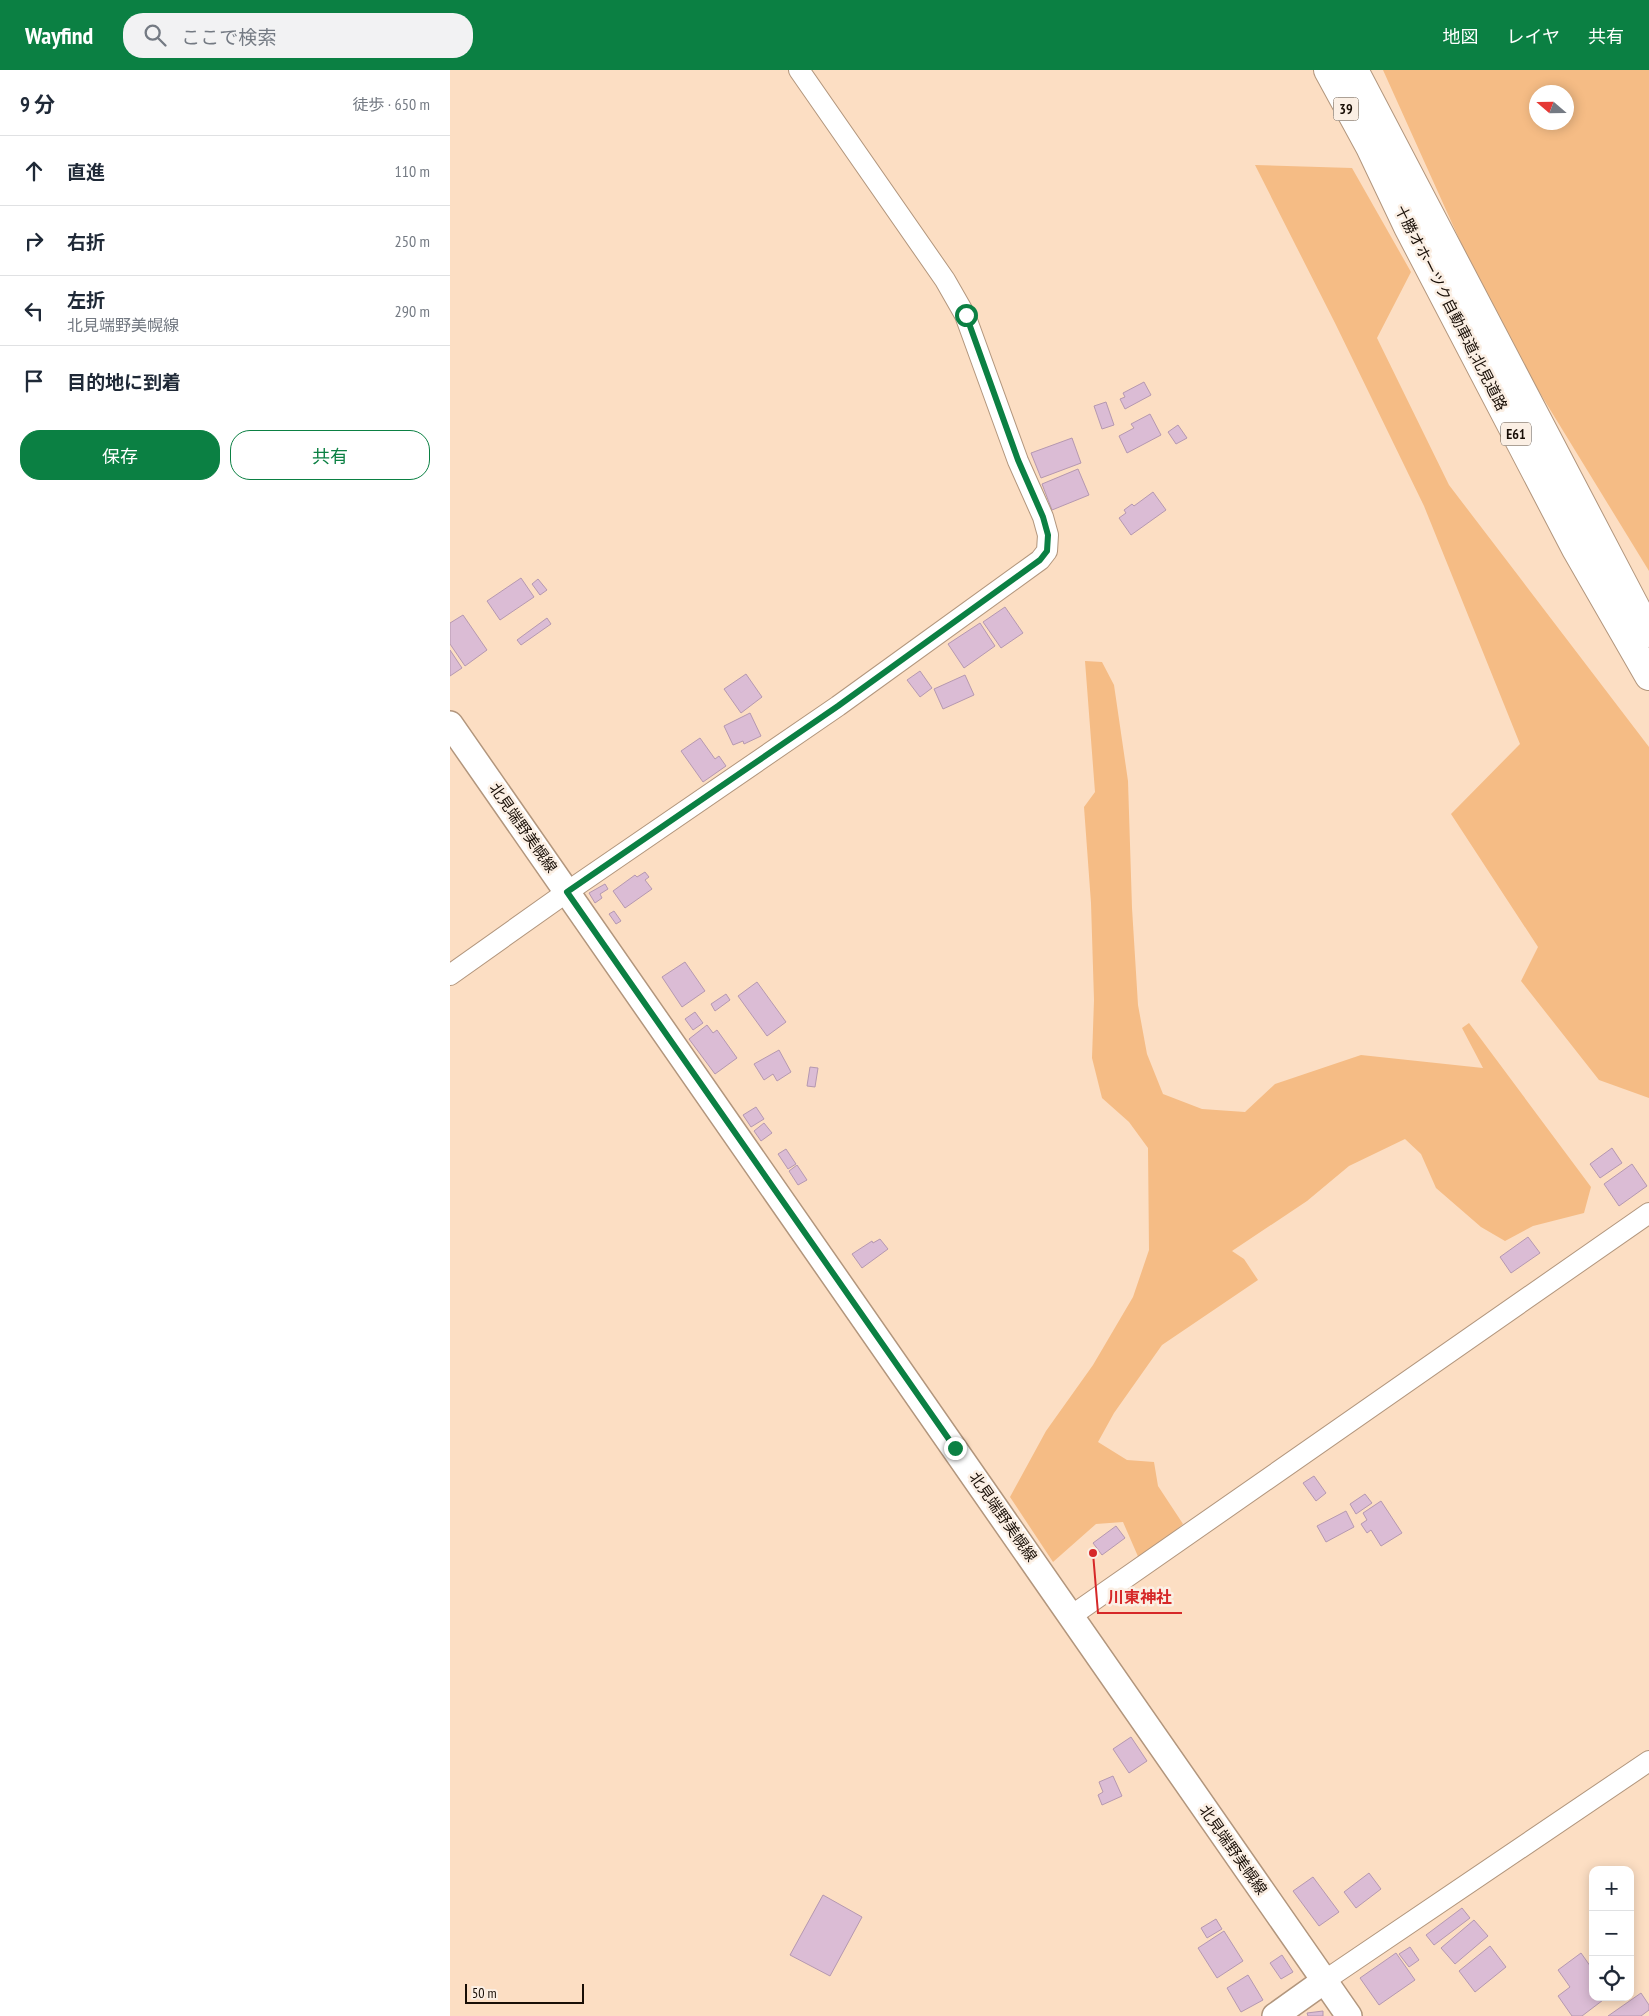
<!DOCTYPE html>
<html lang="ja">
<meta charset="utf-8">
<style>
body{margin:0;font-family:"PT Sans Narrow","Noto Sans JP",sans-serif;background:#f2f2f3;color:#1f2937}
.controls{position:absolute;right:15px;bottom:15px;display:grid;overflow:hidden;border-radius:10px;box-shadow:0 2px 12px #0003}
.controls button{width:45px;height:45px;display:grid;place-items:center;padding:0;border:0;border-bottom:1px solid #e0e1e3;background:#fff;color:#1f2937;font:25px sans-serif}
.compass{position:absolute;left:1079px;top:15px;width:45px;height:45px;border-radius:50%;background:#fff;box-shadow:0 2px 12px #0003;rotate:290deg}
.scale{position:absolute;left:15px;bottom:12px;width:119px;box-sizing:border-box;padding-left:5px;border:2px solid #180e06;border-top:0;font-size:14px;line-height:18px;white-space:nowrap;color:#180e06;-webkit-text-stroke:4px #fbefe4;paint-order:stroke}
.stop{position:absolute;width:15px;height:15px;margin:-11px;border:4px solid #0b8043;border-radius:50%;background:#fff}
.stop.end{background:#0b8043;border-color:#fff;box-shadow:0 1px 5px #0008}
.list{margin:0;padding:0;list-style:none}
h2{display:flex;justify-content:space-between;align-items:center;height:65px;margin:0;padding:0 20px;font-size:21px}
h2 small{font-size:16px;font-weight:400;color:#747a83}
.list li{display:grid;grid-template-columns:32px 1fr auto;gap:15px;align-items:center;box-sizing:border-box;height:70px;padding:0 20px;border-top:1px solid #e0e1e3}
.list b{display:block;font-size:19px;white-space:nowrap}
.list p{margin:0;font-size:16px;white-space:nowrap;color:#747a83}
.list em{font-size:16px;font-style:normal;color:#747a83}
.actions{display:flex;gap:10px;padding:15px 20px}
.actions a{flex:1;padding:11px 0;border:1px solid #0b8043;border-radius:20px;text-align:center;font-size:18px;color:#0b8043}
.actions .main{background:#0b8043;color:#fff}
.icon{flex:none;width:28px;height:28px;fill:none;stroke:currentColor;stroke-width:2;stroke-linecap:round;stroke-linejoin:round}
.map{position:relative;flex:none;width:1199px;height:1946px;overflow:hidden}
header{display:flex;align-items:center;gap:30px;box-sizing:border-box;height:70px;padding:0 25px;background:#0b8043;color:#fff}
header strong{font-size:24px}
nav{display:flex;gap:28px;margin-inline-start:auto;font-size:18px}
.search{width:350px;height:45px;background:#f2f2f3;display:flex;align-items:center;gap:12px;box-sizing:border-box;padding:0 18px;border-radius:20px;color:#747a83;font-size:19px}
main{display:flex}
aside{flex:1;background:#fff}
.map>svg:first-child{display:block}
</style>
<header>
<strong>Wayfind</strong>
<div class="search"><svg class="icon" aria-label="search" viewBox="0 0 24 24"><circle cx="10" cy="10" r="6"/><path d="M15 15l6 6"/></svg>ここで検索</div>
<nav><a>地図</a><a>レイヤ</a><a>共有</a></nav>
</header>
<main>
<aside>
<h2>9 分<small>徒歩 · 650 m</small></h2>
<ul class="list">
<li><svg class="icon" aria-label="ahead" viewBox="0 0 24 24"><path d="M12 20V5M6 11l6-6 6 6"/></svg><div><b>直進</b></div><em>110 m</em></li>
<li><svg class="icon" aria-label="right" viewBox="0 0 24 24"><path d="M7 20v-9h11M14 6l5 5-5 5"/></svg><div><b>右折</b></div><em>250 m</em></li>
<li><svg class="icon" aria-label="left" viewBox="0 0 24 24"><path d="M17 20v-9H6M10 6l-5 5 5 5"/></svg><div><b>左折</b><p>北見端野美幌線</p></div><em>290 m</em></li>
<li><svg class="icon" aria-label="arrive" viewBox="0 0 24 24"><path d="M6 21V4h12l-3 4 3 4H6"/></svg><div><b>目的地に到着</b></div></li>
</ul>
<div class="actions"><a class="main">保存</a><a>共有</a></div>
</aside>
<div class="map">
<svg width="1199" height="1946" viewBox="0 0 1199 1946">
<rect width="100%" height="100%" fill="#fcdec3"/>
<g fill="#f5bc85" fill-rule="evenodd">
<path d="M933,0H1199V501L1047,253ZM1086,22H1116V52H1086Z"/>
<path d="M805,95L902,98L961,202L927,268L999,415L1199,677V1028L1149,1010L1071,911L1088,877L1001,744L1070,674L974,436L885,253Z"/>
<path d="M635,591L652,592L664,615L678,711L682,838L688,935L697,984L713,1024L752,1039L795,1042L825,1014L911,985L1033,998L1012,958L1019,953L1141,1117L1134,1143L1083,1156L1055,1171L1031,1157L986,1118L971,1084L955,1069L899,1096L857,1131L782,1181L794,1189L808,1210L712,1275L664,1343L648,1372L677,1390L704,1392L708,1416L733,1454L690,1491L673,1452L646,1454L603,1492L560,1427L596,1361L643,1295L683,1227L699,1180L698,1078L679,1052L652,1028L642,988L644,930L641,833L634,737L645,722Z"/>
</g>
<g fill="#dbbcd5" stroke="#b598b0">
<path d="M694,312L701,325L675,339L670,329L675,327L673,323Z"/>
<path d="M656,332L664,355L652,359L644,336Z"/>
<path d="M700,344L711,365L677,383L669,366L684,358L681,354Z"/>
<path d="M728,355L737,368L726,374L718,362Z"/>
<path d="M622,368L631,393L591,408L581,383Z"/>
<path d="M628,399L639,425L602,440L592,414Z"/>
<path d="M703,422L716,440L681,465L669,448L676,443L674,440L682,434L684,436Z"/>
<path d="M71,508L84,527L50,550L37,531Z"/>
<path d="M88,509L97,520L90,525L82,514Z"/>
<path d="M555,537L573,563L551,578L533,552Z"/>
<path d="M13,545L37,580L15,596L0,574V553Z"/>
<path d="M97,548L101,554L71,575L67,570Z"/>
<path d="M530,553L545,576L514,598L498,574Z"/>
<path d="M0,580L12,598L0,606Z"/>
<path d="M470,601L482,618L470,627L457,610Z"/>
<path d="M296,604L312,627L291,643L274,619Z"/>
<path d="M515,605L524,625L493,639L484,619Z"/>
<path d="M300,643L311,666L294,674L293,671L283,675L274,656Z"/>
<path d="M250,668L265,689L269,686L276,696L253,712L231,681Z"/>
<path d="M195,802L199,807L195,810L202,819L175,838L163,821L185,805L187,807Z"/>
<path d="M155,814L158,819L150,824L152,828L145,833L139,823Z"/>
<path d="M164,841L171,851L166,854L159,844Z"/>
<path d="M235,892L255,921L232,937L212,907Z"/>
<path d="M307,912L336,952L317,966L288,926Z"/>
<path d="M276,924L280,930L265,941L261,934Z"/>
<path d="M245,942L253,953L243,960L235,949Z"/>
<path d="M257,955L263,963L267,960L287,988L265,1004L239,969Z"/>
<path d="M329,980L341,1002L327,1011L323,1004L314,1010L304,994Z"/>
<path d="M360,997L368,998L365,1017L357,1016Z"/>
<path d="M306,1037L314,1049L301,1057L293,1045Z"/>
<path d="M314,1053L322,1063L311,1071L304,1061Z"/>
<path d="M1162,1078L1172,1093L1150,1108L1140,1094Z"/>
<path d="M336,1079L346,1094L338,1099L328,1084Z"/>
<path d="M1182,1094L1197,1116L1169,1136L1154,1114Z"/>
<path d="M347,1095L357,1110L348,1115L339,1101Z"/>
<path d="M1078,1167L1090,1183L1061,1203L1050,1187Z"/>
<path d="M430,1169L438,1179L412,1198L402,1184L422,1171L423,1173Z"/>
<path d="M864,1406L876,1423L866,1431L853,1413Z"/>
<path d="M915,1424L922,1433L906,1444L900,1434Z"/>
<path d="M931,1431L952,1463L931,1476L921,1460L917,1463L911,1454L917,1450L913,1443Z"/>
<path d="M896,1441L904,1457L876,1472L867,1456Z"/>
<path d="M666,1456L675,1468L652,1485L643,1473Z"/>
<path d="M681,1667L697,1691L679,1703L663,1679Z"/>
<path d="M663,1706L672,1726L652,1735L648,1725L653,1722L649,1712Z"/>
<path d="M919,1803L931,1819L906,1838L894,1822Z"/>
<path d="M863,1807L889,1842L869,1856L843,1821Z"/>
<path d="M373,1825L412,1847L380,1906L340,1885Z"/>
<path d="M1012,1838L1020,1848L984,1875L976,1865Z"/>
<path d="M766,1849L772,1859L757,1868L751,1858Z"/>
<path d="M1024,1850L1038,1866L1005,1894L991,1878Z"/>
<path d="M774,1861L793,1891L767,1908L748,1878Z"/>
<path d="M1040,1876L1056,1897L1025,1922L1009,1901Z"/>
<path d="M960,1877L969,1890L959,1897L949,1884Z"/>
<path d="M946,1883L965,1910L929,1935L910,1908Z"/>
<path d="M1131,1883L1143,1900V1927H1157L1132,1946H1122L1108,1926L1120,1917L1108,1900Z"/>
<path d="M832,1885L843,1902L831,1909L820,1893Z"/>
<path d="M798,1905L813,1930L791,1942L777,1918Z"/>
<path d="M1191,1923L1199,1935V1940L1191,1946H1158Z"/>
<path d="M873,1941V1946H858L857,1943Z"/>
</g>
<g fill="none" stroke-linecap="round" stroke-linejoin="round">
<g stroke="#b2967d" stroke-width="22">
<g id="minor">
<path d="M0,905L117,822L388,636L590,490L597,481L598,465L593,447L568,391L515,245L495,210L349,0"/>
<path d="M621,1546L1199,1143"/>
<path d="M874,1911L1199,1691"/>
</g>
</g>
<g stroke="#b2967d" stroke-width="28">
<g id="major">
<path d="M0,654L899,1946"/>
<path d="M825,1946L874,1911"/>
</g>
</g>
<g stroke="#b2967d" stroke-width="30">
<g id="highway">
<path d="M878,0L920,77L958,157L1126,479L1199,606"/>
<path d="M904,0L1199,563"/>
</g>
</g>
<use href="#minor" stroke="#fff" stroke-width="20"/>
<use href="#major" stroke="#fff" stroke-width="25"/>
<use href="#highway" stroke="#fff" stroke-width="28"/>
</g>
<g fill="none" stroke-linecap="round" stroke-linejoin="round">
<path stroke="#0b8043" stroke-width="6" d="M505,1378L117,822L388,636L590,490L597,481L598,465L593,447L568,390L516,245"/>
</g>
<g text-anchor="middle" stroke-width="5" stroke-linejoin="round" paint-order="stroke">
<g fill="#fbefe4" stroke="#5c5249" stroke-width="1">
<rect x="883.5" y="27.5" width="25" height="23" rx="4"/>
<rect x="1051" y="352.5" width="30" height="23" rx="4"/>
</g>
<g font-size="14" font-weight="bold" fill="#180e06">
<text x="896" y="44">39</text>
<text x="1066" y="369">E61</text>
</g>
<g font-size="15" fill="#180e06" stroke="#fbefe4">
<text transform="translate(1001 238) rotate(63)" y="5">十勝オホーツク自動車道;北見道路</text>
<text transform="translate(73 758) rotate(55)" y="5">北見端野美幌線</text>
<text transform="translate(553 1447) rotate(55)" y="5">北見端野美幌線</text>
<text transform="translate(783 1780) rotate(55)" y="5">北見端野美幌線</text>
</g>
</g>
<path fill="none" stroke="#d62828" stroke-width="2" d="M643 1483L648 1543H732"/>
<circle fill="#d62828" stroke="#fbefe4" stroke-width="2" cx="643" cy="1483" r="5"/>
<g font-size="16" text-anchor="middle" font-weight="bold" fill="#d62828" stroke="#fbefe4" stroke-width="5" stroke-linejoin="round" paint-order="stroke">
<text x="690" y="1533">川東神社</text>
</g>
</svg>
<div class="controls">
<button>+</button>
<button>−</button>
<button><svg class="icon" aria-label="locate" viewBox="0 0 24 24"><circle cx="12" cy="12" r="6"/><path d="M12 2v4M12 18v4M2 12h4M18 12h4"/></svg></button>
</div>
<svg class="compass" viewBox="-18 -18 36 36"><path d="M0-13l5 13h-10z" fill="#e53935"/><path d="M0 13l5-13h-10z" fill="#747a83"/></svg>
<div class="scale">50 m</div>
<div class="stop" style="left:516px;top:245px"></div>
<div class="stop end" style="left:505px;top:1378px"></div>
</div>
</main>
